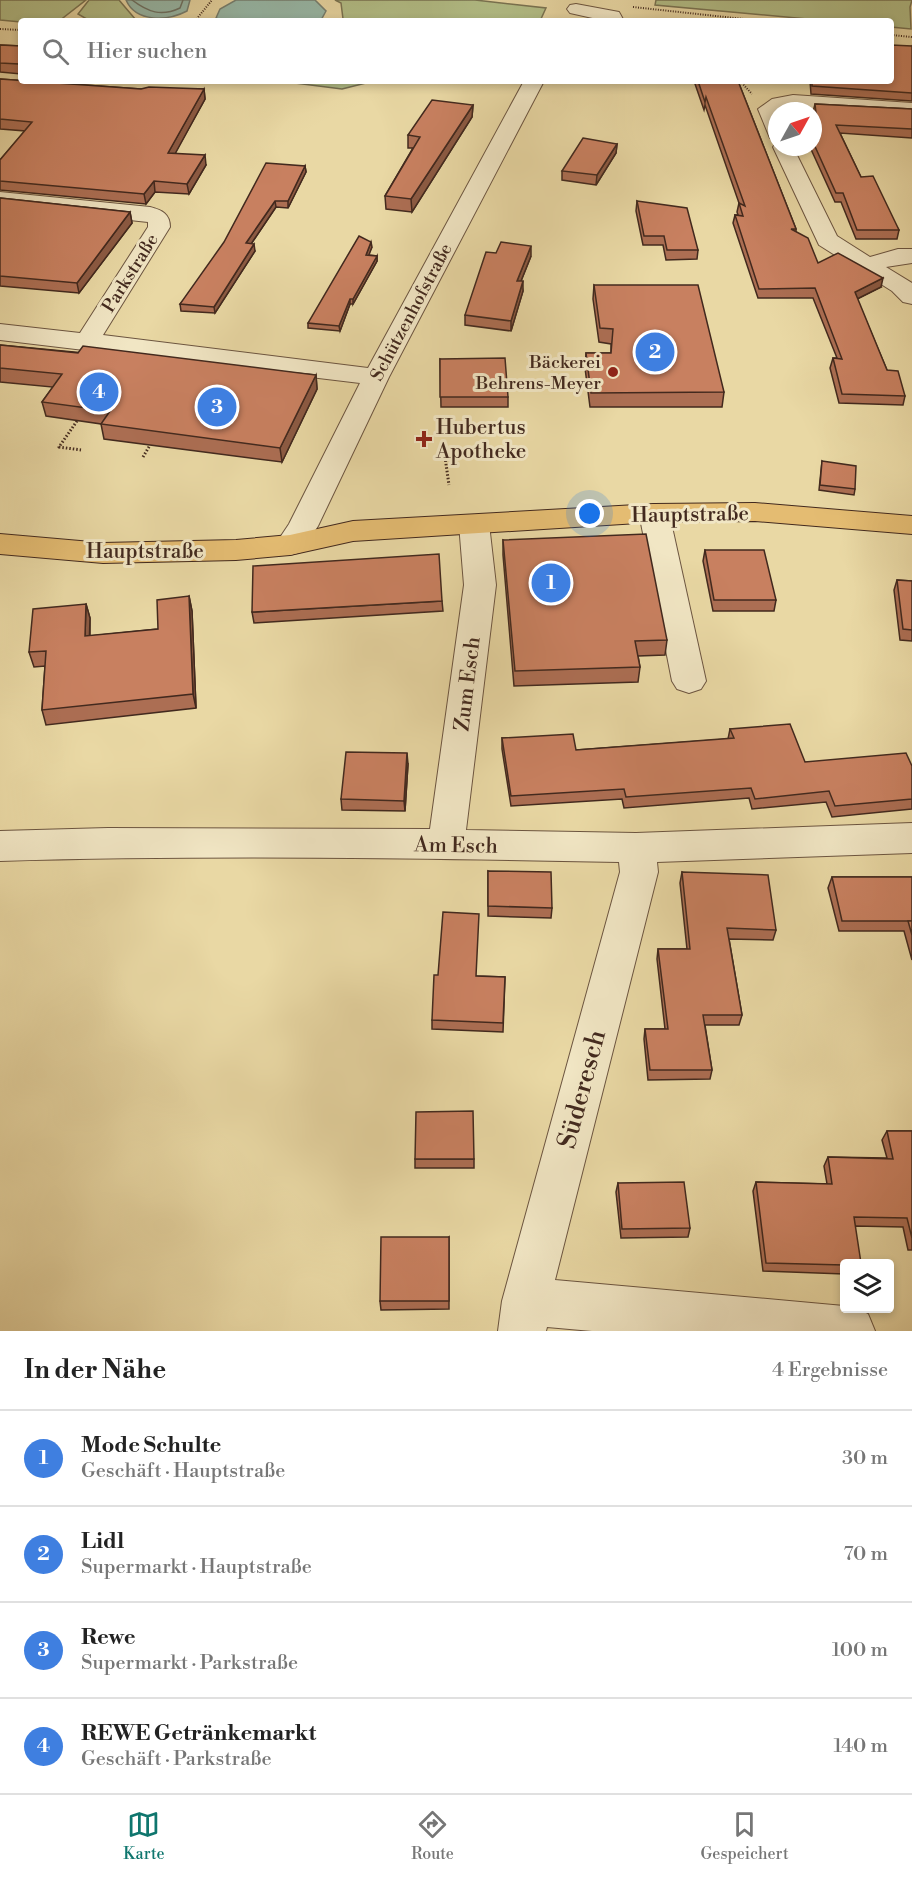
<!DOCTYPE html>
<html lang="de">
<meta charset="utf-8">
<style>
body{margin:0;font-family:"Libre Bodoni",serif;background:#f6f6f6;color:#222}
.controls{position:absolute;right:18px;bottom:18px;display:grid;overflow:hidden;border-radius:6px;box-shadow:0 3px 9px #0003}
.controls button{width:54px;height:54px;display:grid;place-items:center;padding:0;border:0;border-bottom:2px solid #e0e0e0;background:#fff;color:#222;font:30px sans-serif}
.compass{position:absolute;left:768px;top:102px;width:54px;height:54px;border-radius:50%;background:#fff;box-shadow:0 3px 9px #0003;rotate:50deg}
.you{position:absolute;left:590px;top:514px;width:21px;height:21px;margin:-15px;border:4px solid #fff;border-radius:50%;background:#1a73e8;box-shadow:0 0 0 9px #1a73e833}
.badge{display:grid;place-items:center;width:39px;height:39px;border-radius:50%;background:#0f766e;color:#fff;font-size:20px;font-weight:700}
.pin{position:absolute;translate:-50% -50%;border:3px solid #fff;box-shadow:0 2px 6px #0006}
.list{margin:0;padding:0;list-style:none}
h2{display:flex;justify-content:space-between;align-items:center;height:78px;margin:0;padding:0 24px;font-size:26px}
h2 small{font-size:20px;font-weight:400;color:#767676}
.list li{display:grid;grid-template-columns:39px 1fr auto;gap:18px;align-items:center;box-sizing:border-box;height:96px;padding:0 24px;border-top:2px solid #e0e0e0}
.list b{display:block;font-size:22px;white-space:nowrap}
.list p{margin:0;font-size:20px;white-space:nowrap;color:#767676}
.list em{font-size:20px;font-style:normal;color:#767676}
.icon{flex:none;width:33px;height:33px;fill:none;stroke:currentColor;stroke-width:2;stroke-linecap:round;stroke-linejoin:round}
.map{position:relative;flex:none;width:912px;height:1331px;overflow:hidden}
.search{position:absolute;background:#fff;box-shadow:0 3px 9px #0003;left:18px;right:18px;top:18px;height:66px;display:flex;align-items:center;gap:15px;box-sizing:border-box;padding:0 21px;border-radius:6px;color:#767676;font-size:22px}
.sheet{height:462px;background:#fff}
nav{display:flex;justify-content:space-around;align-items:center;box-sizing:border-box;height:84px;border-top:2px solid #e0e0e0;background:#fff;font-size:16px;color:#767676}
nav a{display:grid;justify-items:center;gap:3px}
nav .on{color:#0f766e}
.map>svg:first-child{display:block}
</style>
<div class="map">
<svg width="912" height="1331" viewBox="0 0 912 1331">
<rect width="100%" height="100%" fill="#e9d8a4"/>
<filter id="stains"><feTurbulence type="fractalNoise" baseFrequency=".00333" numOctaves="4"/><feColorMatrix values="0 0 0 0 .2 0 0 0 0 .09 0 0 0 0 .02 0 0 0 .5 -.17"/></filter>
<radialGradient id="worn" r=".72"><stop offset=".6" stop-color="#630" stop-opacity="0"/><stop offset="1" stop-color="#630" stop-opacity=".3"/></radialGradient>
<g fill="#b3bf88" stroke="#7a7453" stroke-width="1.5">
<path d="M0,0H86L59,21L21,22L0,20Z"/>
<path d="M89,0H119L136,20L147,21H90L78,14Z"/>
<path d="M335,0H475L546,8L540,21H340L343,19L341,3Z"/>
<path d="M656,0H912L910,7L911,29L891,27V21H829L655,5Z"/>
<path d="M279,81H374L342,89Z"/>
</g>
<g fill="#97b9a9" stroke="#757f71" stroke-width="1.5">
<path d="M126,0H190L187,11C168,21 136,23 126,0Z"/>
<path d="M236,0H315L326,11L321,20L317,21H224L216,18L220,9Z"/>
</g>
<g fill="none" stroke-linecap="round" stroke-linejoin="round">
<path stroke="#6c7164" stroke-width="1.5" d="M132,0C148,12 161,17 180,8L183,0"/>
<g stroke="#6c5540" stroke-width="2">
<g id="minor">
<path d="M576,4L619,12L624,21H606L570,13L567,9L570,5Z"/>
<path d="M524,81H544L389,377L318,526L301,552L290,555L279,552L275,545L289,524L360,383L0,340V324L80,333L148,227V222L0,206V192L150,207C162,210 170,214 170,227L103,335L368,368Z"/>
<path d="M793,95L912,103V115L784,108L777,111V140L770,138L758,109L772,99Z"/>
<path d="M777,142V147H793L837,236L870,257L898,249H912V263L886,267L912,283V304L903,302L892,291L819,245L773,147Z"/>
<path d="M654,504L664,506L669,513L706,681L701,689L689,693L677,689L672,681L639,513L644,506Z"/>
<path d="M474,515L485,517L489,524L496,585L466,830L636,833L912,823V853L657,862L658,872L555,1280L844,1306V1308H855L868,1314L875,1331H592L547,1327L546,1331H498L502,1301L620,872L619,862C413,858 206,855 0,861V831L108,828L430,829L464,585L459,524L463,517Z"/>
</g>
</g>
<g stroke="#42291e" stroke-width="2">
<path id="major" d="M755,503L912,516V534L755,521L654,522L353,541L290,555L236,560L103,563L0,554V534L103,543L236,540L290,535L353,521L654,504Z"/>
</g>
<g stroke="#42291e" stroke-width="2" stroke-dasharray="1 1.5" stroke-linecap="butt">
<path d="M633,7L762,21"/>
<path d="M195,21L212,0"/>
<path d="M0,29L21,30"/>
<path d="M891,35L912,37"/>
<path d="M740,81L752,94"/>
</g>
<g stroke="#42291e" stroke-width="3" stroke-dasharray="1.5 2" stroke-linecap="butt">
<path d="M77,421L59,447L81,450"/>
<path d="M444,450L449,485"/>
<path d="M143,457L150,445"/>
</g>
<use href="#minor" fill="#f1e6c4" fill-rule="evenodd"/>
<use href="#major" fill="#e4bc72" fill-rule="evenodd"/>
</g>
<g fill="#ac6e53" stroke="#42291e" stroke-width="1.5">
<path d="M0,45L21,46V74L0,72Z"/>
<path d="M912,46V101L811,94L810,81H891Z"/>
<path d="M0,79L141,89H204L205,99L175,153L206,165L189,194L155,192L146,204L0,190V160L25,131L0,129Z"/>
<path d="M694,81H738L796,229V232L818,263L881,287L857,299L887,370L905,396L903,405L839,403L830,368L833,358H837L813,298H758L733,223L735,215H738L737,212L739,203L705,105L704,110Z"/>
<path d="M815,104L912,109V138L840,133L861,177L899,230L897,239H856L841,202H835L810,147H813V139H817L813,112Z"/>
<path d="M473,105L472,117L412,212L386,209L385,196L413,148H408V135Z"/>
<path d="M617,144L616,153L596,185L562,180V171Z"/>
<path d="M305,166L306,172L288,208L276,207L251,244L255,251L215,313L181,311L180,304Z"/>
<path d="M0,198L130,212L132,223L79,293L0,286Z"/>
<path d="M637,201L698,250L697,259L666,260L663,245H643L636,211Z"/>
<path d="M372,247L368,255L377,256V261L353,304H350L340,331L308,328V323Z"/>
<path d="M531,256L521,281L523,291L511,331L465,325V315Z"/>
<path d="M594,285L724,392L722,407H590L585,368L586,353H611V344L599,342L593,299Z"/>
<path d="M0,345L316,375L317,389L282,462L104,439L101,424L46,416L42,402L53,387L0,382Z"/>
<path d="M440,359L508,397V407H441Z"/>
<path d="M822,461L855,489L854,495L819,490Z"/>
<path d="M503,540L667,640L665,655L638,656L640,667L638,682L514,686L503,555Z"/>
<path d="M705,550L776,600L774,611H713L703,561Z"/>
<path d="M897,580L912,581V641L900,640L894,590Z"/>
<path d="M189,596L192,611L196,708L46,725L42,710L45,666L34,667L29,652L86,604L90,618V636L158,629Z"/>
<path d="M442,601L443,611L254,623L252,612Z"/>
<path d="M730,729L805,762L912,766V809L832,817L826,802L752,809L749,798L624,808L622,799L511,806L502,749V738L576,750L728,739Z"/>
<path d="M408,764L405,811L342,810L341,799Z"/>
<path d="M488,871L552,908L551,918L488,916Z"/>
<path d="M682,872L776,930L773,940L729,939L742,1015L739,1025H705L712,1070L710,1079L648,1080L644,1039L645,1029H665L657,959L658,949H687L680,883Z"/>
<path d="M832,877H912V960L904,931H839L828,888Z"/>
<path d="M476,976L505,977L503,1032L432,1029V1020Z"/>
<path d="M887,1131H912V1250H908L903,1227L855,1226L844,1263V1274L763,1271L753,1191L756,1182L827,1184L824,1166L828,1157L887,1158L882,1140Z"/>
<rect x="415" y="1159" width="59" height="9"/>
<path d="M618,1183L690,1228L688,1237L621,1238L616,1192Z"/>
<path d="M449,1237V1309L381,1310L380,1301Z"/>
</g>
<g fill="#8c5a43" stroke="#42291e" stroke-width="1.5">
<path d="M204,89L205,99L170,163L168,153Z"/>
<path d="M473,105L472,117L412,212L411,199Z"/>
<path d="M617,144L616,153L596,185L597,175Z"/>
<path d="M205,155L206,165L189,194L187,184Z"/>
<path d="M305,166L306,172L288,208V201Z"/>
<path d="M154,181L155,192L146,204L144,194Z"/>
<path d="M275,201L276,207L247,250L246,243Z"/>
<path d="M130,212L132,223L79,293L77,283Z"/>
<path d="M371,242L372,247L367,260L366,255Z"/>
<path d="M254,244L255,251L215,313L214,307Z"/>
<path d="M531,246V256L517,291V281Z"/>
<path d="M377,256V261L353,304V299Z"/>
<path d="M883,278L881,287L853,301L855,292Z"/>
<path d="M523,281V291L511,331V321Z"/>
<path d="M350,299V304L340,331L339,326Z"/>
<path d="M316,375L317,389L282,462L280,448Z"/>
<path d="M189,596L192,611L196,708L193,694Z"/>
<path d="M86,604L90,618L89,651L85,636Z"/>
<path d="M407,753L408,764L405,811L404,801Z"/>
</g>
<g fill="#c88060" stroke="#42291e" stroke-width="1.5">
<path d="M0,45L21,46V69L19,64L0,63Z"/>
<path d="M891,45L912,46V93L812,86V81H891Z"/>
<path d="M0,79L141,89L149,87L204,89L168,153L205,155L187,184L154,181L144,194L0,181V160L32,122L0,119Z"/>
<path d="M698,81H738L796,229H791L808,238L818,263L838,253L883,278L855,292L887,370L898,371L905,396L842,394L833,358L842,359L815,288L759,289L735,215L743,216L739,203L745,206L706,97L705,102Z"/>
<path d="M432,100L473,105L411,199L385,196L420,137L408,135Z"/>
<path d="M815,104L912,109V129L836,125L861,177L873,176L899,230H857L843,193H836L813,142V139H819Z"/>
<path d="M583,138L617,144L597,175L562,171Z"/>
<path d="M266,163L305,166L288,201H275L246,243L254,244L214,307L180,304L224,242Z"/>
<path d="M0,198L130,212L77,283L0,276Z"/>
<path d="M637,201L687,208L698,250H667L664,236H644Z"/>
<path d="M359,236L371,242L366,255L377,256L353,299H350L339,326L308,323Z"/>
<path d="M501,242L531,246L517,281H523L511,321L465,315L486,252L496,253Z"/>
<path d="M594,285H698L724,392L591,393L586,353H611L613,329L600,328Z"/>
<path d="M0,345L78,353L83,346L316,375L280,448L101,424L110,411L42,402L62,374L0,368Z"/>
<path d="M505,358L508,397H440V359Z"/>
<path d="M822,461L856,466L855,489L820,485Z"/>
<path d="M646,534L667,640L635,641L640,667L515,671L503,540Z"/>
<path d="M705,550H764L776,600H714Z"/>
<path d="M439,554L442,601L252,612L253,566Z"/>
<path d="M897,580L912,581V630L903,629Z"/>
<path d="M189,596L193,694L42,710L46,651L29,652L33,609L86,604L85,636L158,629L157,600Z"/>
<path d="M790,724L805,762L906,753L912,766V799L835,806L829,791L755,799L751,788L626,797L624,789L511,796L502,738L573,734L576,750L734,738L730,729Z"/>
<path d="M346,752L407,753L404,801L341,799Z"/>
<path d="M488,871L551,872L552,908L488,906Z"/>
<path d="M682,872L768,875L776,930L727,928L742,1015H703L712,1070H650L645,1029H668L658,949H690Z"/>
<path d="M832,877H912V921H842Z"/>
<path d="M443,912L479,914L476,976L505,977L503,1023L432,1020L434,975H438Z"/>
<path d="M908,921H912V935Z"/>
<path d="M473,1111L474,1159H415L416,1112Z"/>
<path d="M887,1131H912V1238L907,1218L854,1217L861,1263H844V1265L766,1263L756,1182L832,1184L828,1157L893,1159Z"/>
<path d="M684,1182L690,1228L622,1229L618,1183Z"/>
<path d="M381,1237H449V1301H380Z"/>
</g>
<g fill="#8f2418" stroke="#f1e6c4" stroke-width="2">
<circle cx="613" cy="372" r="6"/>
<path d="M421 430h6v6h6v6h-6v6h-6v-6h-6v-6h6z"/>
</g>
<g text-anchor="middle" stroke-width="6" stroke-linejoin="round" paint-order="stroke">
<g font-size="18" fill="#42291e" stroke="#f1e6c4">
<text transform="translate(130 273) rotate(-58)" y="6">Parkstraße</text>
<text transform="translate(411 312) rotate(-62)" y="6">Schützenhofstraße</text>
</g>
<g font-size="18" fill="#42291e" stroke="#f1e6c4" text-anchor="end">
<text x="601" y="368">Bäckerei<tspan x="601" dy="21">Behrens-Meyer</tspan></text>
</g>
<g font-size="21" fill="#42291e" stroke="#f1e6c4" text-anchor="start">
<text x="436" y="434">Hubertus<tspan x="436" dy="24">Apotheke</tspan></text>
</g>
<g font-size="21" fill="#42291e" stroke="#f1e6c4">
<text transform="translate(690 514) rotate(-1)" y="7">Hauptstraße</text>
<text x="145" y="558">Hauptstraße</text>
<text transform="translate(467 684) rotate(-83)" y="7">Zum Esch</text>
<text transform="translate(456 845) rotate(1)" y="7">Am Esch</text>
</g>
<g font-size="26" fill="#42291e" stroke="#f1e6c4">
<text transform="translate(581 1089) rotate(-75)" y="9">Süderesch</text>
</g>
</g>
<rect width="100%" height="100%" filter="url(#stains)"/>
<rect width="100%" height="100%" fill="url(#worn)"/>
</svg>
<div class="controls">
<button><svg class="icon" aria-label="layers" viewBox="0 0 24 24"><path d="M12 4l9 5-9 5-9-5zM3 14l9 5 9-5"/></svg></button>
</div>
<svg class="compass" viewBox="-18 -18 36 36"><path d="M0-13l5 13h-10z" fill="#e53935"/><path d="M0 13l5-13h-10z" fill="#767676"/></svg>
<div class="you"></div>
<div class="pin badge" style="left:551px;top:583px;background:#3f7fe0">1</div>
<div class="pin badge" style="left:655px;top:352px;background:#3f7fe0">2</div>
<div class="pin badge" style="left:217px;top:407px;background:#3f7fe0">3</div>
<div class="pin badge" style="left:99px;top:392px;background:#3f7fe0">4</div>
<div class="search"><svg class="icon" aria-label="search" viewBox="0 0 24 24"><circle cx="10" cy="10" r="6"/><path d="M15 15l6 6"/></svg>Hier suchen</div>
</div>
<section class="sheet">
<h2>In der Nähe<small>4 Ergebnisse</small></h2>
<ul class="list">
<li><span class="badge" style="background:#3f7fe0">1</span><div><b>Mode Schulte</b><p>Geschäft · Hauptstraße</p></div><em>30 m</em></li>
<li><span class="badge" style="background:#3f7fe0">2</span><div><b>Lidl</b><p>Supermarkt · Hauptstraße</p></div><em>70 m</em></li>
<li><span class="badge" style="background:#3f7fe0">3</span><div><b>Rewe</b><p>Supermarkt · Parkstraße</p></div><em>100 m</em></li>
<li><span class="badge" style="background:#3f7fe0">4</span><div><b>REWE Getränkemarkt</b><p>Geschäft · Parkstraße</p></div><em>140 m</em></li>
</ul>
</section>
<nav>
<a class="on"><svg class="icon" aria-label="map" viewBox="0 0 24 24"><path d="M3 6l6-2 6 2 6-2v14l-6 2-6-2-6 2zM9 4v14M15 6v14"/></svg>Karte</a>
<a><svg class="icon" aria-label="directions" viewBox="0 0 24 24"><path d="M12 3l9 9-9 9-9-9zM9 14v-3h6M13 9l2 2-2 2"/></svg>Route</a>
<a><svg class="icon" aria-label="saved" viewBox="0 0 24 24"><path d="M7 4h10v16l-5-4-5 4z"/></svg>Gespeichert</a>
</nav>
